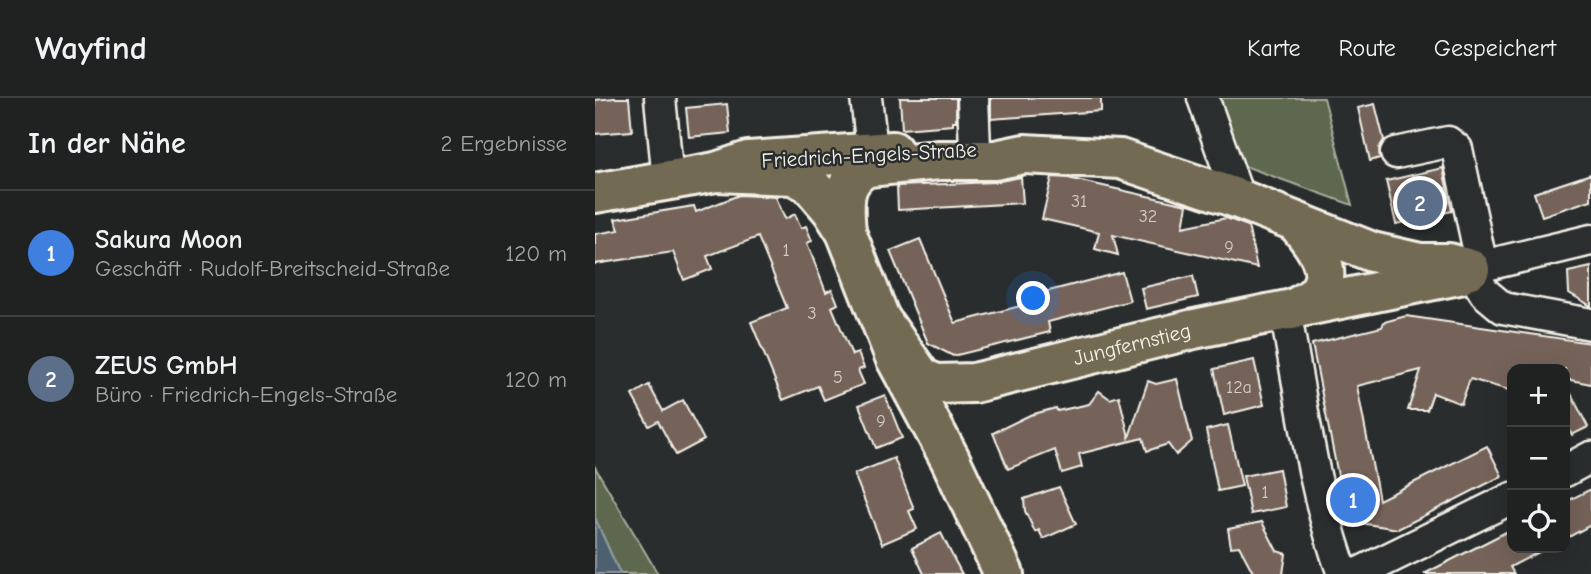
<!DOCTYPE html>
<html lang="de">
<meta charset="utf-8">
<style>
body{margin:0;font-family:"Comic Neue",sans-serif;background:#282a2a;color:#f1f3f6}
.controls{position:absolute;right:21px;bottom:21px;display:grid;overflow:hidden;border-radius:14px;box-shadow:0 7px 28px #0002}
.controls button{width:63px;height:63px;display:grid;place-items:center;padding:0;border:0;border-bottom:2px solid #3d3f40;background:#202222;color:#f1f3f6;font:35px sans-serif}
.you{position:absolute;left:439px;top:201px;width:24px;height:24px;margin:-18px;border:5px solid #fff;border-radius:50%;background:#1a73e8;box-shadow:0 0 0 10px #1a73e833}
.badge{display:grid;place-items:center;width:46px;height:46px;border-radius:50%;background:#d93025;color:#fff;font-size:23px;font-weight:700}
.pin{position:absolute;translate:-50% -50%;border:4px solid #fff;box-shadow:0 2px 7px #0006}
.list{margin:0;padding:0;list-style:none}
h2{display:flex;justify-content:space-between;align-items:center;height:91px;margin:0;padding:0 28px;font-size:30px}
h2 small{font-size:23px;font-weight:400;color:#a2a4a5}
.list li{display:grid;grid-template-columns:46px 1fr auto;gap:21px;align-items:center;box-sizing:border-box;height:126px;padding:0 28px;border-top:2px solid #3d3f40}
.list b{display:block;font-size:26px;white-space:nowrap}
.list p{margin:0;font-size:23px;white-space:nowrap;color:#a2a4a5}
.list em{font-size:23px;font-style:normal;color:#a2a4a5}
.icon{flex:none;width:38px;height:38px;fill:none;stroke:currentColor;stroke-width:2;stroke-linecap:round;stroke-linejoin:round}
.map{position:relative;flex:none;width:996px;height:476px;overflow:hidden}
header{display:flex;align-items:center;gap:42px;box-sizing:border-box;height:98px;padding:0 35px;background:#202222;border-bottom:2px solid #3d3f40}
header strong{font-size:33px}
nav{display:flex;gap:38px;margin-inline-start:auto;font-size:24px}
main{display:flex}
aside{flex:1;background:#202222}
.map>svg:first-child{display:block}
</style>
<header>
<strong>Wayfind</strong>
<nav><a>Karte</a><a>Route</a><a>Gespeichert</a></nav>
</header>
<main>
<aside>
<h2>In der Nähe<small>2 Ergebnisse</small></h2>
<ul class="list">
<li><span class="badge" style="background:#3f7fe0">1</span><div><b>Sakura Moon</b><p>Geschäft · Rudolf-Breitscheid-Straße</p></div><em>120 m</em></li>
<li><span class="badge" style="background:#5c6f8a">2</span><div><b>ZEUS GmbH</b><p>Büro · Friedrich-Engels-Straße</p></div><em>120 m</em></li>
</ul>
</aside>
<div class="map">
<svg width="996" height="476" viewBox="0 0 996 476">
<rect width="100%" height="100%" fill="#2a2d2e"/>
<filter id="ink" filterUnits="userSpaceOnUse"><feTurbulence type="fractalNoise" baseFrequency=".0143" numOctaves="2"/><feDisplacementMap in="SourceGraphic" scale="14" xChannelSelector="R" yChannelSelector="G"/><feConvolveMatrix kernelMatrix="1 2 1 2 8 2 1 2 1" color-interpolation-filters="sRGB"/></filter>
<g filter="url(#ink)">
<g fill="#5d684f" stroke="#a8ac9c" stroke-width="2">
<path d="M620,0H729L757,107L644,66Z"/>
<path d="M0,369L63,476H25L0,420Z"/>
</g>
<path fill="#4e6171" stroke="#909ba1" stroke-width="2" d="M0,420L25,476H0Z"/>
<g fill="#74645a" stroke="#f4f1e8" stroke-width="2">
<path d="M19,0H34L37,33L0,36V2Z"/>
<path d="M305,0H361V23H358V27L307,31Z"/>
<path d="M396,0H506V13L396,21Z"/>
<path d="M132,6L135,35L94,39L91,10Z"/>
<path d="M780,6L789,42L784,50L785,60L775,63L763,10Z"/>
<path d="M848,70L857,113L801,126L791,83Z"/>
<path d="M996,76V102L947,118L939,95Z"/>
<path d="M426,79L428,105L303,112L302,88L400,84Z"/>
<path d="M457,79L473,80L592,107L588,129L631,120L653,128L662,170L518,137L523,157L500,151L504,134L447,121Z"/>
<path d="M144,97L181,99L190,121L200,116L206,130L211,128L217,143L212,145L231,194L237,191L243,206L237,209L257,257L263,255L269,270L263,272L269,286L229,302L223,288L188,302L156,224L192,210L163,139L112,158L117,171L89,182L78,154L0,166V136L24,132L20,121L99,108L101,114Z"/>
<path d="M325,141L360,225L448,202L446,195L527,174L535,203L453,224L455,234L358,258L333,245L295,153Z"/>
<path d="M996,169V208L974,195L973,174Z"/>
<path d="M598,178L603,199L551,211L546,190Z"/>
<path d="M811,218L996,245V286L970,281V271H917V293L875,281L866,306L838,295L832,312H813L826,272L762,288L784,402L892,348L907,378L803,431L752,423L717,246L787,229L789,224Z"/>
<path d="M659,262L669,307L629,317L619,271Z"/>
<path d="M582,281L597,343L581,357L573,346L552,353L548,340L484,356L487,369L467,375L460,352L413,371L398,335L435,317L461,310L462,313L494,306L504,293L515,301L524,298L534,339L553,283L561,286Z"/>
<path d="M970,284L993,329L977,337L970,322Z"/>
<path d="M54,287L68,313L88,302L109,342L81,357L63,323L54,328L37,297Z"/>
<path d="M290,297L307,340L281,350L264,307Z"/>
<path d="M633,327L647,388L623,393L611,332Z"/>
<path d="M299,360L319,411L314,413L322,431L287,446L259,376Z"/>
<path d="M684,371L691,409L656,416L648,378Z"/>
<path d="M464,389L481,426L448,441L444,432L440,434L430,413L429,401Z"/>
<path d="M996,391V427L970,441V404Z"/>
<path d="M667,424L682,453L691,456L688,476H659L644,448L636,449L633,431Z"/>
<path d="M917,431V450H952L915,469L919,476H829Z"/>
<path d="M346,435L360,463L367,476H329L317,450Z"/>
</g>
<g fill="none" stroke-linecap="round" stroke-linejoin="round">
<g stroke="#f4f1e8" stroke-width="35">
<g id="minor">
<path d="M65,0L73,82"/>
<path d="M271,0L279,67"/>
<path d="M378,0L380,51"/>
<path d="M608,0L644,101"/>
<path d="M801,55L853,44L862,51L887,168"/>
<path d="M996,142L875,171L890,195L908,210L996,226"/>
<path d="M690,213C707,301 717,392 748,476"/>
<path d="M970,373L996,359"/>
<path d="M762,476L917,400"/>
</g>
</g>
<g stroke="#f4f1e8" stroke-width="44">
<g id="major">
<path d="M121,74L198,77L214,85L237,112L251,134L300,259L355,361L409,476"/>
<path d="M0,95L121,74L153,63L298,53"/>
<path d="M251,134C249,109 245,80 273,69L344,62H400L429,56L525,61L644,101L777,154L825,165H854L875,171"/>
<path d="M697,212C704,207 714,203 720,197C744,174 716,142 701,124"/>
<path id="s1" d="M286,222L327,280L341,286L379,285L599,231L864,177"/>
</g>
</g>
<use href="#minor" stroke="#2a2d2e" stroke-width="30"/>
<use href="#major" stroke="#736b52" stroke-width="38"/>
</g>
</g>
<g text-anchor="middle" stroke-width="5" stroke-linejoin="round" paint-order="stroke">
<g font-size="18" fill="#d4cec4">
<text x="484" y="109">31</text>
<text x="553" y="124">32</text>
<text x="634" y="155">9</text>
<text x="191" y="158">1</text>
<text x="217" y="221">3</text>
<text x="243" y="285">5</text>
<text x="644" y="295">12a</text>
<text x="286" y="329">9</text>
<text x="670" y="400">1</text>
</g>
<g font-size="21" fill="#f4f1e8" stroke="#2a2d2e">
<text transform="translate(274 57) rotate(-3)" y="7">Friedrich-Engels-Straße</text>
<text dy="7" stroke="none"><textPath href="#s1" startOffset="287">Jungfernstieg</textPath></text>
</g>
</g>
</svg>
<div class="controls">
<button>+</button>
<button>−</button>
<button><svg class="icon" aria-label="locate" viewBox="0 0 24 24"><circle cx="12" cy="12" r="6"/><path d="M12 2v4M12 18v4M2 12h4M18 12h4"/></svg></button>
</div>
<div class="you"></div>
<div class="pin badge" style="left:758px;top:402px;background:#3f7fe0">1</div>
<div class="pin badge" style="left:825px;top:105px;background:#5c6f8a">2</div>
</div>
</main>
